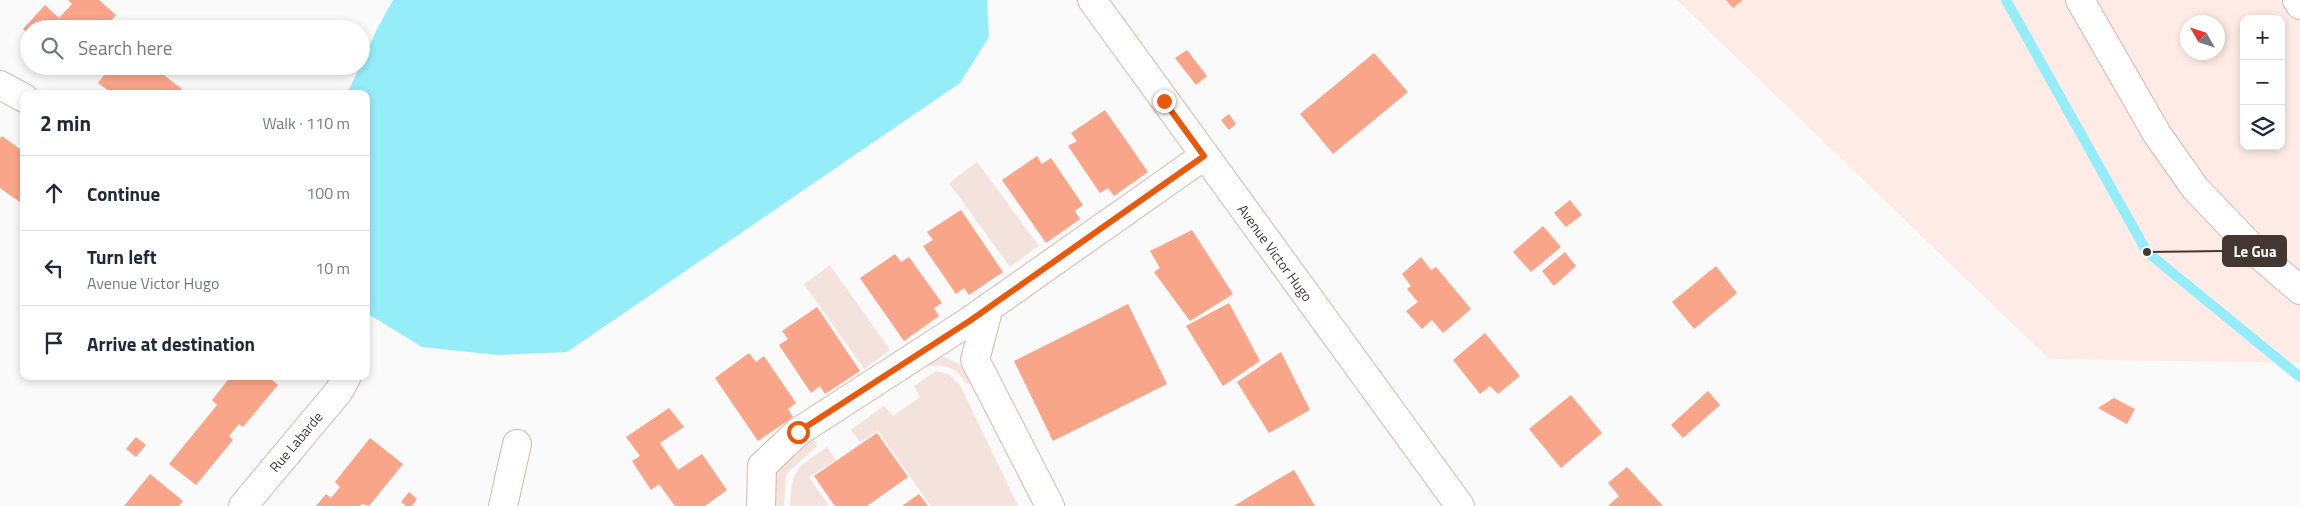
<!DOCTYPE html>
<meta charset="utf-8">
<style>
body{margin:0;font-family:"Titillium Web",sans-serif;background:#f2f2f3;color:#1f2937}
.controls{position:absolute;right:15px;top:15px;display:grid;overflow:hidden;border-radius:10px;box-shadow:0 2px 8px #0003}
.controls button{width:45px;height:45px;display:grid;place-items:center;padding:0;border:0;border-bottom:1px solid #e0e1e3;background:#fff;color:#1f2937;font:25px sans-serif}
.compass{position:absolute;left:2180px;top:15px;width:45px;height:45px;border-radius:50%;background:#fff;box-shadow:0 2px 8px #0003;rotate:309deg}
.stop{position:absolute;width:15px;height:15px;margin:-11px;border:4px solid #ea580c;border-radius:50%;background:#fff}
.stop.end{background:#ea580c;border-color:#fff;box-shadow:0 1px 5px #0008}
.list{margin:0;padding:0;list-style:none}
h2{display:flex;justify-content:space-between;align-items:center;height:65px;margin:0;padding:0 20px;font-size:21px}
h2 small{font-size:16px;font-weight:400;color:#747a83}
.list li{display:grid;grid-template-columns:32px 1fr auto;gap:15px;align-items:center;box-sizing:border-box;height:75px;padding:0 20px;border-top:1px solid #e0e1e3}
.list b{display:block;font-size:19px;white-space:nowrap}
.list p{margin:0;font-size:16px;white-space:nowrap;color:#747a83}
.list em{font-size:16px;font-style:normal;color:#747a83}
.icon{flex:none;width:28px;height:28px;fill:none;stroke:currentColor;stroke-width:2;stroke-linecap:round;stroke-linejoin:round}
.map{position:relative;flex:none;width:2300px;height:506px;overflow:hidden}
.search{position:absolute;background:#fff;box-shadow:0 2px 8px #0003;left:20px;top:20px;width:350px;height:55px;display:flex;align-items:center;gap:12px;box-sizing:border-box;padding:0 18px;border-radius:28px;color:#747a83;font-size:19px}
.panel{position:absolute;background:#fff;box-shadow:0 2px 8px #0003;left:20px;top:90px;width:350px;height:290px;border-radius:10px}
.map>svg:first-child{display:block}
</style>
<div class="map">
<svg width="2300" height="506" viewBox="0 0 2300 506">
<rect width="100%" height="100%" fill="#fafafa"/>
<path fill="#feebe5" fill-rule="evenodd" d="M1677,0H2300V363L2049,359ZM2244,19H2281V146H2244ZM2188,22H2218V52H2188Z"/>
<g fill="#f4e2dd">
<path d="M977,162L1039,246L1010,267L949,183Z"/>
<path d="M830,265L890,350L864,369L804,284Z"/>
<path d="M939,355L964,366L976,380L967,384C956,367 944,363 924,367L919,361Z"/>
<path d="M936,371L948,374L960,385L1018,506H931L878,431L860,442L851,430L884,406L893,416L920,397L914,386Z"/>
<path d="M812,436L817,446L786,474L784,506H775C771,465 780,459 812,436Z"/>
<path d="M827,447L836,460L809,477L829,506H790C792,467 796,469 827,447Z"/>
</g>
<path fill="#95edfa" d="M393,0H987L989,37L960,83L567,352L498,355L422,347L370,315L366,308V94H347L377,29Z"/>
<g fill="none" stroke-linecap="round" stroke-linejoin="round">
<path stroke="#95edfa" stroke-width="10" d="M2006,0L2147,252L2300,377"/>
</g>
<g fill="#f9a58a">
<path d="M68,0H99L116,15L104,29H29V34L23,29L45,5L59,18L72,4Z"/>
<path d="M1726,0H1743L1733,8Z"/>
<path d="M1187,50L1207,76L1196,85L1175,58Z"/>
<path d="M1374,53L1408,92L1333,154L1300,114Z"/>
<path d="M111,66H152L182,89L179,94H113L98,83Z"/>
<path d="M1105,110L1148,172L1114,196L1108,188L1100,193L1068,146L1077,141L1071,133Z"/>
<path d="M1229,114L1236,124L1229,130L1221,120Z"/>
<path d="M2,136L24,152V205L0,188V139Z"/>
<path d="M1037,156L1042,164L1051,158L1083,205L1075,211L1080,219L1046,243L1002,180Z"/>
<path d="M1570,200L1582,215L1566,227L1554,213Z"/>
<path d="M961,210L1003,272L969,295L964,288L956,294L923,246L933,240L927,232Z"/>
<path d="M1543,226L1561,247L1531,272L1513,252Z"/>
<path d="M1192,230L1233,294L1190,321L1154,272L1160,268L1150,251Z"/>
<path d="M1565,252L1576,266L1554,286L1542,271Z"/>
<path d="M895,254L901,262L909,257L942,303L934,308L939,316L904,341L860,278Z"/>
<path d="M1421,257L1431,270L1436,267L1471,309L1443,333L1432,320L1422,329L1406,311L1418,302L1407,289L1411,286L1402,274Z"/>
<path d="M1716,266L1737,293L1694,329L1672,302Z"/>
<path d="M1229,303L1260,361L1223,386L1186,326Z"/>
<path d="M1128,304L1167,384L1053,441L1014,361Z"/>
<path d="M817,307L860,371L825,394L820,386L811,393L779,345L788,339L782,331Z"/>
<path d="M1485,333L1520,376L1498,394L1490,386L1480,394L1453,360Z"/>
<path d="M1281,352L1310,410L1269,433L1237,382Z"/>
<path d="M749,353L756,362L764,356L796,403L788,409L793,417L758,441L715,378Z"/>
<path d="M231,376H276L272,380L278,385L243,427L239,424L229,436L233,440L196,485L169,464L217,405L212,400Z"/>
<path d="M1708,391L1720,405L1683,438L1671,425Z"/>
<path d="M1571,395L1602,433L1561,468L1529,429Z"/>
<path d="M2114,398L2135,409L2127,424L2098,408Z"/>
<path d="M669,408L684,427L660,443L678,470L702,454L727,490L705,506H675L659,484L651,490L632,461L640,456L626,437Z"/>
<path d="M877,433L908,477L867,506H835L814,476Z"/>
<path d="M136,437L146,445L136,457L126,449Z"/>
<path d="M370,438L403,464L369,506L362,504L360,506H316L326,494L331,498L340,487L335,482Z"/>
<path d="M1627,467L1663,506H1608L1619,496L1608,483Z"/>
<path d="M1294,470L1315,506H1234L1280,478Z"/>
<path d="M150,474L183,501L179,506H124Z"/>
<path d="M409,492L417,499L412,506H406L401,502Z"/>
<path d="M919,494L928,506H902Z"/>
</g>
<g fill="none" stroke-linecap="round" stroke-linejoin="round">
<g stroke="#dab6aa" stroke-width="30">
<g id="minor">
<path d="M1092,0L1460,506"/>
<path d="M0,85L24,98"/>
<path d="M989,307L975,360L1050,506"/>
<path d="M243,506L339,391L347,376"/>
<path d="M503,506L517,444"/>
<path d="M761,506L762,466L798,432L971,320L1204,156"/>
</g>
</g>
<g stroke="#dab6aa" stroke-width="30">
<g id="highway">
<path d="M2080,0L2157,134L2195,188L2257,253L2300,290"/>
<path d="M2297,0L2300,5"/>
</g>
</g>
<use href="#minor" stroke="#fff" stroke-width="28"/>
<use href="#highway" stroke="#fff" stroke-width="28"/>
</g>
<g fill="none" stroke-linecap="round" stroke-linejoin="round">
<path stroke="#ea580c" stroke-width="6" d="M798,432L971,320L1204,156L1164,101"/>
</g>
<g text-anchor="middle" stroke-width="4" stroke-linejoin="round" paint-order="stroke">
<g font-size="14" fill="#443631" stroke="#fff">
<text transform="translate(1275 253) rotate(54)" y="5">Avenue Victor Hugo</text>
<text transform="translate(296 442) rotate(-50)" y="5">Rue Labarde</text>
</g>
</g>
<path fill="none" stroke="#443631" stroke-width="2" d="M2147 252L2223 251"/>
<circle fill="#443631" stroke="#fff" stroke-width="2" cx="2147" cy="252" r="5"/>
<rect fill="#443631" stroke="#443631" stroke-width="2" x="2223" y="236" width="63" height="30" rx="5"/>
<g font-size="15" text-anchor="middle" font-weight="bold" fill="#fff">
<text x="2255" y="257">Le Gua</text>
</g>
</svg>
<div class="controls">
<button>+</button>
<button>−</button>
<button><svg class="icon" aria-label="layers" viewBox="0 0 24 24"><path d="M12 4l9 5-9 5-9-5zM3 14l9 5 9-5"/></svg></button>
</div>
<svg class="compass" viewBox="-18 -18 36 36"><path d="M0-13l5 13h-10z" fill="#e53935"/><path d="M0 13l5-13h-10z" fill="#747a83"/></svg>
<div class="stop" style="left:798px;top:432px"></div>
<div class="stop end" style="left:1164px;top:101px"></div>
<div class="search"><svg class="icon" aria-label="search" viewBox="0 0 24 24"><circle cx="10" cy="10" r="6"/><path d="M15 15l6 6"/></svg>Search here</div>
<section class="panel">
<h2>2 min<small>Walk · 110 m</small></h2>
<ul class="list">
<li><svg class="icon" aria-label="ahead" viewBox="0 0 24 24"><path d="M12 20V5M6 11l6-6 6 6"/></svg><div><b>Continue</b></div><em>100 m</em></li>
<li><svg class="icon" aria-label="left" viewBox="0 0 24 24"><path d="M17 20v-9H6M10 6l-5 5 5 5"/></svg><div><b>Turn left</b><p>Avenue Victor Hugo</p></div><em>10 m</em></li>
<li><svg class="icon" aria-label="arrive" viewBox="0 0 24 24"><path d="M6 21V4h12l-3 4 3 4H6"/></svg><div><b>Arrive at destination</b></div></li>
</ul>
</section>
</div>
